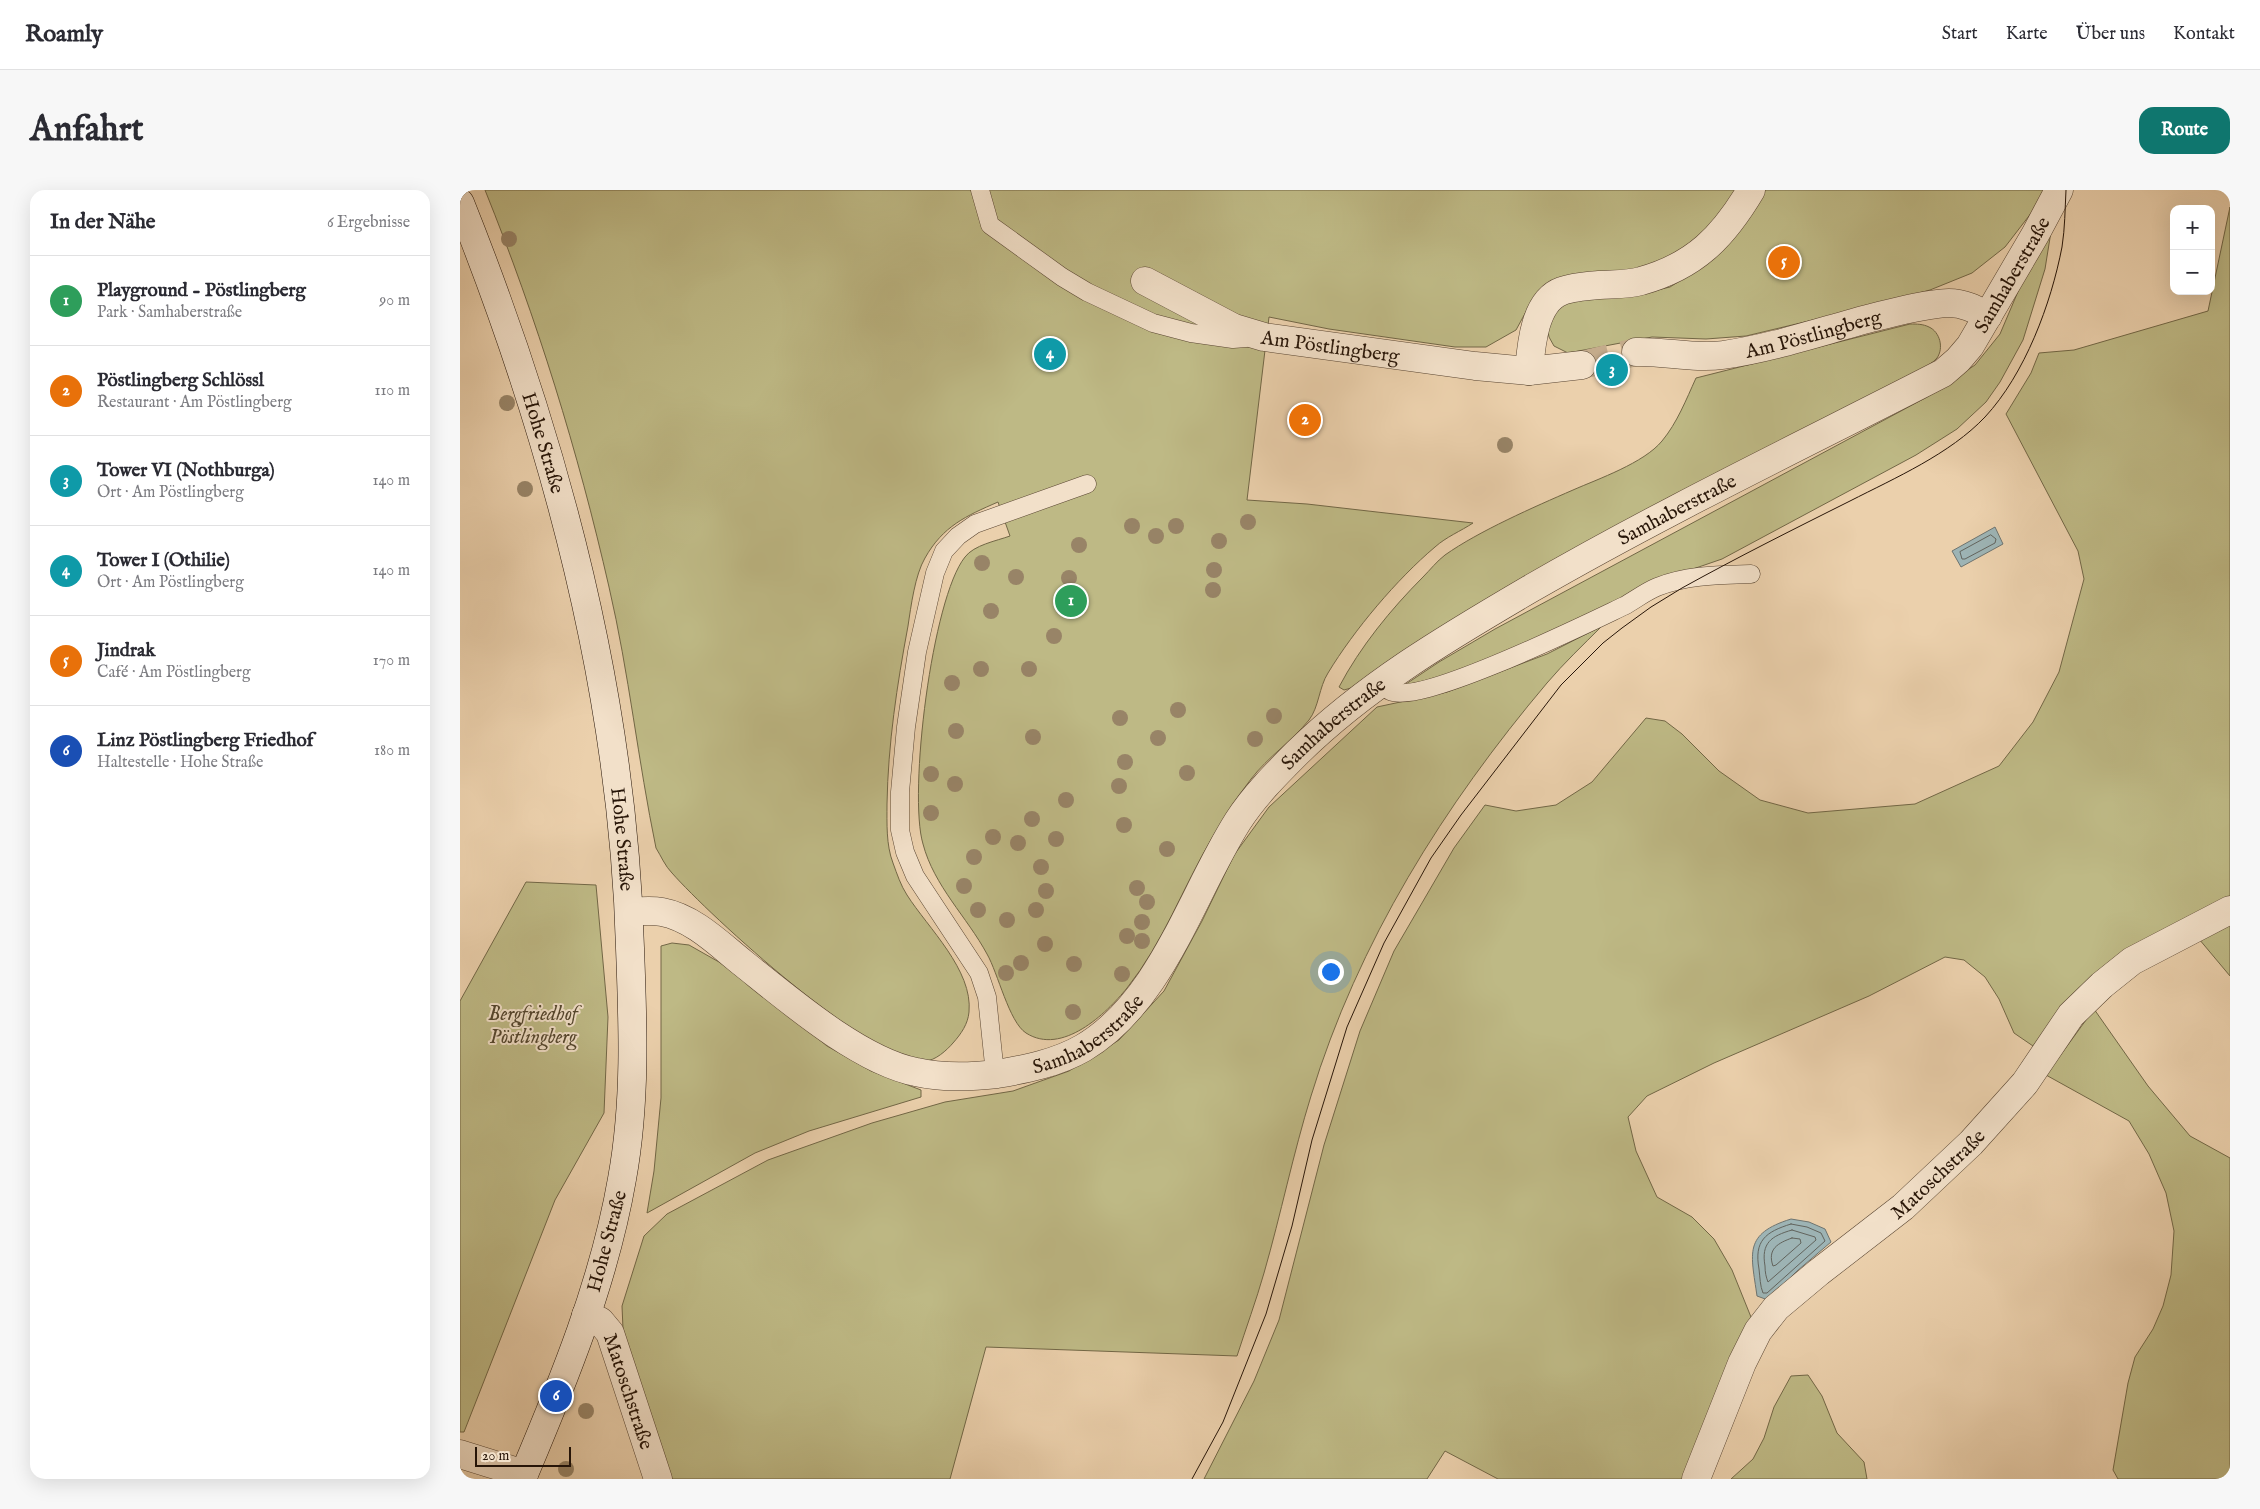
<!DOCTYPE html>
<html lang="de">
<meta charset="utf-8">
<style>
body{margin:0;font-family:"IM FELL English",serif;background:#f7f7f7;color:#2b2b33}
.controls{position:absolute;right:15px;top:15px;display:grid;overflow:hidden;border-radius:10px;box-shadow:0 5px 20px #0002}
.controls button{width:45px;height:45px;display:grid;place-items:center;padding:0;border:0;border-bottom:1px solid #e1e1e2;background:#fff;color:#2b2b33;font:25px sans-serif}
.scale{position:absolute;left:15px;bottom:12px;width:96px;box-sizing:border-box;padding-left:5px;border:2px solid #271508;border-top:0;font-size:14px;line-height:18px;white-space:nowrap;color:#271508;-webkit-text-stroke:4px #f2e0c9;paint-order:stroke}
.you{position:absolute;left:870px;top:781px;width:18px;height:18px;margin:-12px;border:4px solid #fff;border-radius:50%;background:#1a73e8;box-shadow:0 0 0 8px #1a73e833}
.badge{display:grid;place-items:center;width:32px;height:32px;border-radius:50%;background:#0f766e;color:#fff;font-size:16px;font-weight:700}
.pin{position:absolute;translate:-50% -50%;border:2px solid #fff;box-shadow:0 1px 5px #0006}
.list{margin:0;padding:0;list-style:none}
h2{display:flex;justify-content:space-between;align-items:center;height:65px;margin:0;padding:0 20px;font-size:21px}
h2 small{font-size:16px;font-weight:400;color:#7c7c81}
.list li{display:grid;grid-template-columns:32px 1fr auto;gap:15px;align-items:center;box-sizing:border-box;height:90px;padding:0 20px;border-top:1px solid #e1e1e2}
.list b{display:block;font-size:19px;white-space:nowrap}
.list p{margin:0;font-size:16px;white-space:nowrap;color:#7c7c81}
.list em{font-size:16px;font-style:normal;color:#7c7c81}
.map{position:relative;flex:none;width:1770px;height:1289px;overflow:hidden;border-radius:15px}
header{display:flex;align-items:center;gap:30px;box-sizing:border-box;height:70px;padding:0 25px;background:#fff;border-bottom:1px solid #e1e1e2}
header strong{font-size:24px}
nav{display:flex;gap:28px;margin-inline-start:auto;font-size:18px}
.intro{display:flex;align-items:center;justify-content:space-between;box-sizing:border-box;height:120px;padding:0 30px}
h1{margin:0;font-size:35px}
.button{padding:12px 22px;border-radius:15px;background:#0f766e;color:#fff;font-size:18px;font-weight:700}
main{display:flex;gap:30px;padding:0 30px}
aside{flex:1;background:#fff;border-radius:15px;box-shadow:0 5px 20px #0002}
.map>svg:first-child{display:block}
</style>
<header>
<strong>Roamly</strong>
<nav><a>Start</a><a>Karte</a><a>Über uns</a><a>Kontakt</a></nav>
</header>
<div class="intro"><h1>Anfahrt</h1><a class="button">Route</a></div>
<main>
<aside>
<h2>In der Nähe<small>6 Ergebnisse</small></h2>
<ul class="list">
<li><span class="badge" style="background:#2e9e5b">1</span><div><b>Playground - Pöstlingberg</b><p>Park · Samhaberstraße</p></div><em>90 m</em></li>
<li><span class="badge" style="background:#e8710a">2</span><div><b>Pöstlingberg Schlössl</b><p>Restaurant · Am Pöstlingberg</p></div><em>110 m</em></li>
<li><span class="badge" style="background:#0f9aa8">3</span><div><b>Tower VI (Nothburga)</b><p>Ort · Am Pöstlingberg</p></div><em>140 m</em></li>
<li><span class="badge" style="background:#0f9aa8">4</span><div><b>Tower I (Othilie)</b><p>Ort · Am Pöstlingberg</p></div><em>140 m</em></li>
<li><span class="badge" style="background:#e8710a">5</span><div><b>Jindrak</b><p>Café · Am Pöstlingberg</p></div><em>170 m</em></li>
<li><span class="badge" style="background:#1a4fb4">6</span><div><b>Linz Pöstlingberg Friedhof</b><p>Haltestelle · Hohe Straße</p></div><em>180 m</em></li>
</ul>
</aside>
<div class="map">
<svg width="1770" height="1289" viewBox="0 0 1770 1289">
<rect width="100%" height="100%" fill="#ebd0ac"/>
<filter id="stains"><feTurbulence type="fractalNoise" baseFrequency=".004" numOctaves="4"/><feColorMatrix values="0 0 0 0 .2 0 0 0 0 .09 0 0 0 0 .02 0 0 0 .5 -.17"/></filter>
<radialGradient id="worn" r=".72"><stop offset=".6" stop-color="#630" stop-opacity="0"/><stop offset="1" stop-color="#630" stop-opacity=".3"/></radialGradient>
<g fill="#beb985" stroke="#726746">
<path d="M25,0H1282L1261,27L1228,55L1198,75L1068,118L1056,140L1026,157H995L869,139L809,127L787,310L847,314L1013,333C1001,341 986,347 975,357C937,389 894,440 868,483C859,497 859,517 849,530C832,551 808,567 791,589C777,607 764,628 752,648C723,697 703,753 667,798C646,824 602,866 566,843C549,832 538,783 527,764C507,727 474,696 463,654C448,604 472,408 505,367C514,355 536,351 550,346L538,312C506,326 483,336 465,368C455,385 451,416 448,436C437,495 428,554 427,614C427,633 426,655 433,673C437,684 441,696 447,705C468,738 513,780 509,822C508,834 501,844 493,853C487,860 475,871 465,871C412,875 249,725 212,683C205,676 201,666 196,658C178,571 169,483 149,397C118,261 77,129 25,0Z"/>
<path d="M1298,0H1584L1572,22L1545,57L1512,83L1470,100L1399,119L1286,146L1246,149L1192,147L1108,163L1094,156L1089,147L1086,131L1111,107L1172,106L1210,97L1248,73L1273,46Z"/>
<path d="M1770,17V707L1610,814L1573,856L1554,843L1539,809L1525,787L1504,770L1485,767L1409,806L1254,873L1187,906L1168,927L1176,961L1197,1007L1232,1027L1254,1049L1272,1080L1293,1132L1226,1289H1038L985,1261L967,1289H744L794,1191L819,1130L864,955L900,841L934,761L994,658L1025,615L1056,621L1096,615L1132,592L1186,528L1205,531L1222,544L1259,581L1300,610L1348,623L1455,614L1539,576L1573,532L1599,482L1624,389L1618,361L1546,224L1571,183L1579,163L1614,160L1748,121Z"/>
<path d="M1594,23L1585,79L1563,150L1540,192L1526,212L1497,239L1456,265L1262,369L1201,390L1015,478L943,496L979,472L1035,439L1467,207L1515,175L1540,144L1585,38Z"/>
<path d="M1450,134C1457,134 1463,134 1469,137C1480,142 1484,158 1477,168C1473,173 1466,176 1461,180L968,446L891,498L884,500L879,497C900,457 931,419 963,387C970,380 977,371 985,365C1019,341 1074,317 1113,300C1138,289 1184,273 1202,251C1217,233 1226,210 1236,188Z"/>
<path d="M1142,436C1123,455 1104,473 1087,493C984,615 898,752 851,906C833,964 821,1024 804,1083C796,1111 786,1138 777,1166L526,1157L490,1289H207L163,1139L162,1116L184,1046L207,1024L308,970L412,933L485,912L553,901L609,881L659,850L704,801L742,731L774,665L809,617L917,517L987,502L1087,464Z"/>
<path d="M66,692L136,695L148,827L144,923L95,1010L4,1242H0V811Z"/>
<path d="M1770,730V786L1739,749Z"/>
<path d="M212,753L229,755L259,772L315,814L367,856L411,881L461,900V907L349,941L295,963L187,1023L194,981L201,908V756Z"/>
<path d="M1634,819L1688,896L1730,946L1770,968V1289H1658L1653,1280L1668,1193L1675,1167L1693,1139L1703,1116L1711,1085L1714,1041L1706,1003L1689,964L1669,931L1586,885Z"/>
<path d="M1348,1185L1362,1206L1377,1243L1404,1272L1407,1289H1271L1293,1269L1304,1248L1314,1217L1331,1186Z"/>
</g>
<g fill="#9db4b5" stroke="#6e7470">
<path d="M1535,337L1543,354L1501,377L1492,361Z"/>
<path d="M1331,1029L1349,1032L1365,1039L1371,1052L1337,1081L1308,1110L1297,1106C1291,1063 1283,1044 1331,1029Z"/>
</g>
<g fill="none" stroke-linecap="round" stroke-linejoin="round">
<g stroke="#62645e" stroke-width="1">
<path d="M1531,345L1536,349L1535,353L1505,369H1502L1500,362Z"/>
<path d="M1331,1034L1347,1037L1361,1043L1365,1051L1307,1103H1303C1300,1096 1300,1087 1299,1079C1294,1051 1305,1042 1331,1034Z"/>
<path d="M1332,1040L1355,1047L1356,1050L1308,1092C1306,1087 1305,1082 1305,1076C1301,1053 1311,1046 1332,1040Z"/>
<path d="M1332,1048L1340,1049L1341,1053L1316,1075L1313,1076C1307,1059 1318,1053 1332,1048Z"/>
</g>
<path stroke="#c4ab8b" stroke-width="28" stroke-dasharray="28 14" stroke-linecap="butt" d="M1122,175L1176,162"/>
<g stroke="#584431" stroke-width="19">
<g id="service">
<path d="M520,0L530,35L602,87L627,102L693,133L731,143L773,149L786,148"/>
<path d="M921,494C924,496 927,500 930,501C960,516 1128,433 1164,416C1175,410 1185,402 1197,397C1227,385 1259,385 1291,384"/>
<path d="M535,884L527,807L519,783L455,686L445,662L440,640V602L446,537L457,462L475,383L484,361L498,346L515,334L627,294"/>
</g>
</g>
<g stroke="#584431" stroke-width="29">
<g id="minor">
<path id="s1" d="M685,91L774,138L804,147L1015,176L1069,181L1122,175"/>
<path id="s2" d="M1176,162C1205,161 1234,169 1263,165C1313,158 1362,141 1411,128C1436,122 1463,114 1489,113C1504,113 1515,119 1528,126"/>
<path d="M1069,181C1071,157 1074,111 1102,101C1112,97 1127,96 1139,95C1152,94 1168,95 1181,91C1235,76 1263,47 1291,0"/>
<path id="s3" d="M170,722C180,721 192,720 202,722C234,728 260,755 284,774C329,810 400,871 456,882C482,888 511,887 537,884C566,879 597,873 623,858C702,811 731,705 778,631C794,606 816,584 837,563C905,496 988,447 1070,399C1205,321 1345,254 1483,183L1498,170L1510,156L1575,45L1599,0"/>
<path id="s4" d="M126,1125L140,1131L150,1143L198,1289"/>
<path d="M0,1264L64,1284"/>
<path id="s5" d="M1236,1289L1282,1173L1298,1141L1316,1118L1359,1082L1443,1017L1511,953L1565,893L1611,825L1642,795L1672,771L1770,720"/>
</g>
</g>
<g stroke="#271508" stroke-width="29">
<g id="secondary">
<path id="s6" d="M0,13C95,250 163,501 170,758C173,835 176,912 162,989C144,1093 103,1192 62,1289"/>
</g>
</g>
<use href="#service" stroke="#f2e0c9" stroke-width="18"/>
<use href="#minor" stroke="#f2e0c9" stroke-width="28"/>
<use href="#secondary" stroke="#f2e0c9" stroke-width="28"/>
<path stroke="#271508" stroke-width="1" d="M732,1289L763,1232L806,1124L832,1036L852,950L887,837L924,753L971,668L1001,625L1101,495L1143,453L1162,438L1191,417L1222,398C1278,367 1334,339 1390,311C1435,288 1490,264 1525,227C1565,184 1591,114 1602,57C1605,38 1605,19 1606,0"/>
</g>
<g fill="#988467">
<circle cx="49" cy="49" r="8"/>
<circle cx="47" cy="213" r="8"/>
<circle cx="1045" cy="255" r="8"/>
<circle cx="65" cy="299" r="8"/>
<circle cx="788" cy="332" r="8"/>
<circle cx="672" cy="336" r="8"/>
<circle cx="716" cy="336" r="8"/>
<circle cx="696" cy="346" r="8"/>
<circle cx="759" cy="351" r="8"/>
<circle cx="619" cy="355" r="8"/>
<circle cx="522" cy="373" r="8"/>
<circle cx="754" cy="380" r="8"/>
<circle cx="556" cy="387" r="8"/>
<circle cx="609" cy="388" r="8"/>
<circle cx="753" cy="400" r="8"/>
<circle cx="531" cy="421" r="8"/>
<circle cx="594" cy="446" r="8"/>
<circle cx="521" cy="479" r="8"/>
<circle cx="569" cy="479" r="8"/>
<circle cx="492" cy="493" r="8"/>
<circle cx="718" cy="520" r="8"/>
<circle cx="814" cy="526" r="8"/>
<circle cx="660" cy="528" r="8"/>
<circle cx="496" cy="541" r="8"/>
<circle cx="573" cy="547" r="8"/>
<circle cx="698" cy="548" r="8"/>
<circle cx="795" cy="549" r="8"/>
<circle cx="665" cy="572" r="8"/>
<circle cx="727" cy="583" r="8"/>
<circle cx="471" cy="584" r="8"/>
<circle cx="495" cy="594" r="8"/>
<circle cx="659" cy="596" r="8"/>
<circle cx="606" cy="610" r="8"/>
<circle cx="471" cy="623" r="8"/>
<circle cx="572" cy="629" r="8"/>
<circle cx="664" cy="635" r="8"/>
<circle cx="533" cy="647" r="8"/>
<circle cx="596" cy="649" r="8"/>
<circle cx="558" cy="653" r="8"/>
<circle cx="707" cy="659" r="8"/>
<circle cx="514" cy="667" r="8"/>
<circle cx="581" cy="677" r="8"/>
<circle cx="504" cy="696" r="8"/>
<circle cx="677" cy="698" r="8"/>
<circle cx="586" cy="701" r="8"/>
<circle cx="687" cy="712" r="8"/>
<circle cx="518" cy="720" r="8"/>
<circle cx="576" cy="720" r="8"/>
<circle cx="547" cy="730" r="8"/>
<circle cx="682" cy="732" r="8"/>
<circle cx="667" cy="746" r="8"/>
<circle cx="682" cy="751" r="8"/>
<circle cx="585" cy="754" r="8"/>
<circle cx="561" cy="773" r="8"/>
<circle cx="614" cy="774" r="8"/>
<circle cx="546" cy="783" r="8"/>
<circle cx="662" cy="784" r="8"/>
<circle cx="613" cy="822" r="8"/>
<circle cx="126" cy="1221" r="8"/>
<circle cx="106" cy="1279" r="8"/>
</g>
<g text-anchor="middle" stroke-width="4" stroke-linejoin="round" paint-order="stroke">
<g font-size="20" fill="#271508" stroke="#f2e0c9">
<text dy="7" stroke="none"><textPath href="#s3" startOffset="1748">Samhaberstraße</textPath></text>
<text dy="7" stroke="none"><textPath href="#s2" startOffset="180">Am Pöstlingberg</textPath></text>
<text dy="7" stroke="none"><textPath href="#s1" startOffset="199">Am Pöstlingberg</textPath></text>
<text dy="7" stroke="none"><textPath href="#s6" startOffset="254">Hohe Straße</textPath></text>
<text dy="7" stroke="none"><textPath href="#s3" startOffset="1328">Samhaberstraße</textPath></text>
<text dy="7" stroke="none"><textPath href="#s3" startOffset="922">Samhaberstraße</textPath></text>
<text dy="7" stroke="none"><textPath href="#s6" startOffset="659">Hohe Straße</textPath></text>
<text dy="7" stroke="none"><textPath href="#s3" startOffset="518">Samhaberstraße</textPath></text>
<text dy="7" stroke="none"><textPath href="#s5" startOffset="400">Matoschstraße</textPath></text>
<text transform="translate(146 1051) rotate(-75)" y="7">Hohe Straße</text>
<text dy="7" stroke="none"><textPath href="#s4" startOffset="92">Matoschstraße</textPath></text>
</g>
<g font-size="20" font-style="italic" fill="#54462e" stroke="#f2e0c9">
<text x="73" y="830">Bergfriedhof<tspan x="73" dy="23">Pöstlingberg</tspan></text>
</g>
</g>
<rect width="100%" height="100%" filter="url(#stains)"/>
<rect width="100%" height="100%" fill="url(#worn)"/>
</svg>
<div class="controls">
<button>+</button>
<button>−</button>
</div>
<div class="scale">20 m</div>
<div class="you"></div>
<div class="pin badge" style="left:611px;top:411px;background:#2e9e5b">1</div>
<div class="pin badge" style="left:845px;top:230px;background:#e8710a">2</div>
<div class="pin badge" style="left:1152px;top:180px;background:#0f9aa8">3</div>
<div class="pin badge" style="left:590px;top:164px;background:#0f9aa8">4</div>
<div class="pin badge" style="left:1324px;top:72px;background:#e8710a">5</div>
<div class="pin badge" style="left:96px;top:1206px;background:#1a4fb4">6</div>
</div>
</main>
